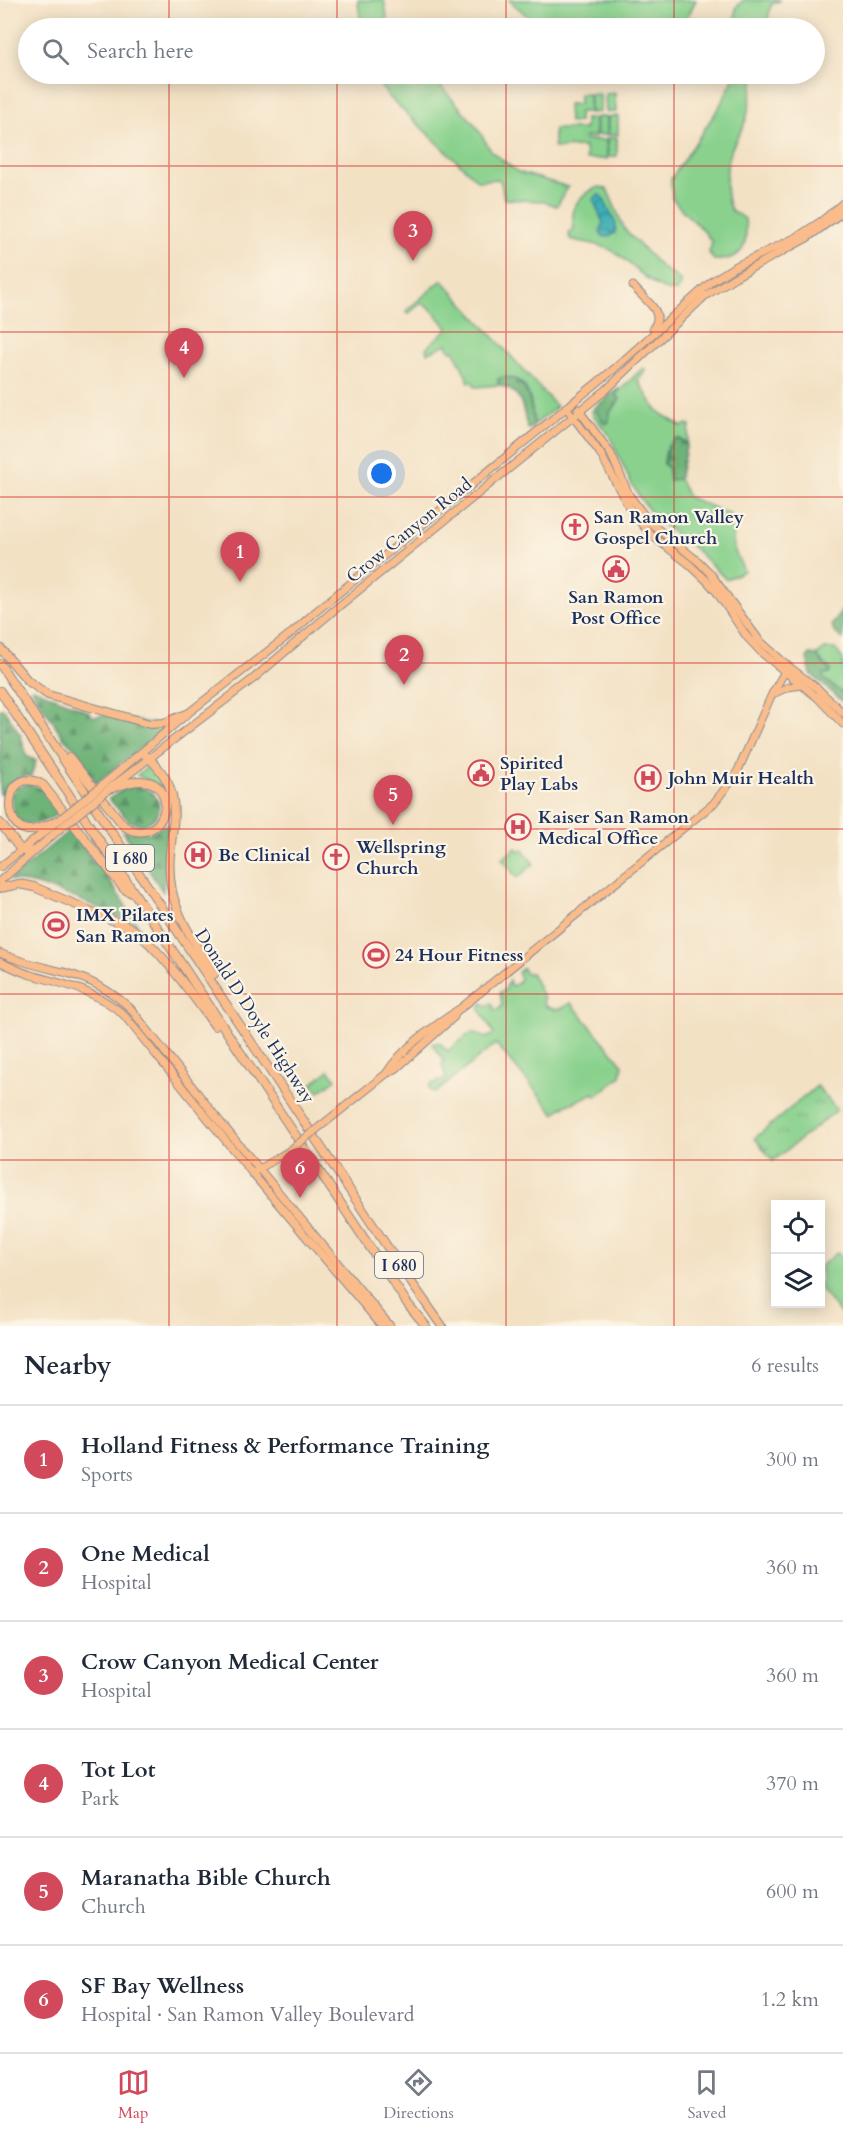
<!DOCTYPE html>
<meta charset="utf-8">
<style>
body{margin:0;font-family:Cardo,serif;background:#f6f6f7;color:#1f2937}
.controls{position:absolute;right:18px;bottom:18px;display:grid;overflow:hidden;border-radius:0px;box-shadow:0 3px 15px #0003}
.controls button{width:54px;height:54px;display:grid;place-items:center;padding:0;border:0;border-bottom:2px solid #e0e1e3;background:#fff;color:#1f2937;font:30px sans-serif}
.you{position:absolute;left:382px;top:474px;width:21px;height:21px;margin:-15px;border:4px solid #fff;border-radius:50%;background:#1a73e8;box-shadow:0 0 0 9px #1a73e833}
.badge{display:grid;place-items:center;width:39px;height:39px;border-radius:50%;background:#d1495b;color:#fff;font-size:20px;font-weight:700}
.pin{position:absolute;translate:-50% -50px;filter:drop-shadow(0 2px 3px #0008)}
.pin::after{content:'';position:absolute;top:32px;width:21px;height:18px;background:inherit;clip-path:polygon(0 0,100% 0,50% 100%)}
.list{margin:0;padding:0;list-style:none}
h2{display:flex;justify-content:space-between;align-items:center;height:78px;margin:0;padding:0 24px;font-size:26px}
h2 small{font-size:20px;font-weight:400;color:#747a83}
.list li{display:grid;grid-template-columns:39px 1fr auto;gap:18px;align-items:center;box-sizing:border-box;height:108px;padding:0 24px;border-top:2px solid #e0e1e3}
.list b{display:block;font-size:22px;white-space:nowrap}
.list p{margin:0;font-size:20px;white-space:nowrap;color:#747a83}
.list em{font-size:20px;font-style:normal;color:#747a83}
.icon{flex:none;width:33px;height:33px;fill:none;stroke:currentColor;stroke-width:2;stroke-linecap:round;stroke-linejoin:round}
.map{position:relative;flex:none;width:843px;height:1326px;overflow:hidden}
.search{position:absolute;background:#fff;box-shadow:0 3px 15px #0003;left:18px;right:18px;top:18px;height:66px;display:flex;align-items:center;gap:15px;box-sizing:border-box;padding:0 21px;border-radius:33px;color:#747a83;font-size:22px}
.sheet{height:726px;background:#fff}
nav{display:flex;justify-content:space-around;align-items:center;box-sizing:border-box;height:84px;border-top:2px solid #e0e1e3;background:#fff;font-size:16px;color:#747a83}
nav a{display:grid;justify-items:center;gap:3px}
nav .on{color:#d1495b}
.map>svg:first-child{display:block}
</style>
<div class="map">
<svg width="843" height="1326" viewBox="0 0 843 1326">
<defs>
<pattern id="forest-firs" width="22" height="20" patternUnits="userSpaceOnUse" patternTransform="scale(1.5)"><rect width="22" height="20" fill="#6eb378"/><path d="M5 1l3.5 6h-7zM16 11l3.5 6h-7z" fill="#5a9266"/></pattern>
<pattern id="park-tufts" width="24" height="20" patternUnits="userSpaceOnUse" patternTransform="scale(1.5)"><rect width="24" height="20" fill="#89d18d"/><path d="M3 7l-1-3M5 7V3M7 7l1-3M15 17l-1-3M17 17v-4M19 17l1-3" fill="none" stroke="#6faa76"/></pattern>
<pattern id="water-waves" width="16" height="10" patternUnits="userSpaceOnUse" patternTransform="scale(1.5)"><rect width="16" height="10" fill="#3eafb5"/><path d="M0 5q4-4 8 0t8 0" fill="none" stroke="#338f96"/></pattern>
</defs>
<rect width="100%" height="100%" fill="#fcf5e5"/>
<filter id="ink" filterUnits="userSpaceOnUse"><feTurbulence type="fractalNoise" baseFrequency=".0167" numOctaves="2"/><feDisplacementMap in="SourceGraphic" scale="12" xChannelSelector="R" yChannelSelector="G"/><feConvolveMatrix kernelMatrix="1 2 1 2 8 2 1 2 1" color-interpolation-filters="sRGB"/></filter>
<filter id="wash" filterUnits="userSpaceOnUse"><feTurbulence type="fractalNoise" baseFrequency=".008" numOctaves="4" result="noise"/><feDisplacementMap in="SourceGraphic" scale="24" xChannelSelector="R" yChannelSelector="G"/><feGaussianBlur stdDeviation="1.35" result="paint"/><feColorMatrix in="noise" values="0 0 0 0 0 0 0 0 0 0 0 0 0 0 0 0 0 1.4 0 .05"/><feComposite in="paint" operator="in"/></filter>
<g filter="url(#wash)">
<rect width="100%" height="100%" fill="#f3e1c4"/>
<g fill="#89d18d" stroke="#528076" stroke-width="1.5">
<path d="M358,0H384L389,28H360C362,18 358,10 358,0Z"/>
<path d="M509,0H696L682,28H541Z"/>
<path d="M743,0H781L771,5L766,28H732L735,22L736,8Z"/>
<path d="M371,74H428L433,77L476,126L491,151L518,172L568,187L557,206L542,201L504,199L501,182L498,179L478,181L389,97Z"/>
<path d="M734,74H755C751,89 751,104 746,119C743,131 734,141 730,153C726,165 723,202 733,212C736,214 742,216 745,219C748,245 745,260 714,260L709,253L712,242L703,230L683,211L672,198L671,179L718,109L732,82Z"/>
<path d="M615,93L616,112H606L605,94Z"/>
<path d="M579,94H589V112H579V122L569,123L568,104H579Z"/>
<path d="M590,94H600V112L590,113Z"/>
<path d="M618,116V135H608V117Z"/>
<rect x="597" y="117" width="10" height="18"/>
<path d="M595,118V137H585V140H606L607,159H586L585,147L554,148V129H585V119Z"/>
<path d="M607,138H617V156L608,157Z"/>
<path d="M599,187L607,189L625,230L660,266L680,280L681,286L677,291C654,294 631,260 611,250C598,243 584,243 570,239L569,234L574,228C569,208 580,193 599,187Z"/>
<path d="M442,280L557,407L534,425C532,411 532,390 519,381C516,379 513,379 510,377L498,381L499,385L475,387L472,381L469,382L454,350L450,351L447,344L427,353L426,348L448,328L429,307L421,303L408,314L406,311Z"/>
<path d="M643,368L646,370L638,381L657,411L682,427L686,424L690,426L687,443L676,438L667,447L664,464L668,468L669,479H679L688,497L731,515L734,549L744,571L726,579L695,549L656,519L642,501L630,481L609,435L593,415L592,411L594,409L609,420L610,412L620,399L616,395L618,392Z"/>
<path d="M825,649H835L843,659V694L823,678V674L828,667L818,659L817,655Z"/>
<path d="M150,765L165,787L163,788L137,775Z"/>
<path d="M516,848L519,851L522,849L534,864L517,878L502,859Z"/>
<path d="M523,968L525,973H531C536,981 539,991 544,998L543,1000L545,1006C556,1012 561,1009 571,1003L623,1065L621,1076L596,1096L594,1093L561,1108L555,1114L496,1044L435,1093L430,1090L429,1085L446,1078L442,1064L444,1060L432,1044L439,1042L447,1051L472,1032L486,1038L494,1034L479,1008L482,1003L487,1006L492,1003L494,1009L498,1010L502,1005L500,992L505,990L509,980L511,986L517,984L520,979L518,972Z"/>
<path d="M329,1070L336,1079L319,1092L312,1084Z"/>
<path d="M837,1252L843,1259V1317L821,1290V1266Z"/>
</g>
<g fill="url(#forest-firs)" stroke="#44716b" stroke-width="1.5">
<path d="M504,377C530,379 531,405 534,425L532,428L528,429L527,427C522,407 524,392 499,385L498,379Z"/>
<path d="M619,388L616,395L620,399L610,412L608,423H604L594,408Z"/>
<path d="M676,438L687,443L679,479L669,480L668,468L664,464C664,453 668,444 676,438Z"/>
<path d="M843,609V639L834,632L832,625Z"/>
<path d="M810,654L817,655L823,664L831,670L829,674H823V678L843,694V702L811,674L807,658Z"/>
<path d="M33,688L87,711L94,717L103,715L163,725V730L96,783L86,769L79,752L64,738L31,689Z"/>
<path d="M0,709H4L21,736L26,756L36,761L31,776C19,777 7,782 3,794H0Z"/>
<path d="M27,784C44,786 50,799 60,812C45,823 32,828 14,819L11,795L16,788Z"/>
<path d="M137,786C162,791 168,817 142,825L129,821L109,799L124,789Z"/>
<path d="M168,824L163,892L123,831L149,833Z"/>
<path d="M71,829L91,858L101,868L139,926C98,909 55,885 10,880Z"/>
</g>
<path fill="url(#park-tufts)" stroke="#528076" stroke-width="1.5" d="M817,1086L837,1110L773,1161L755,1138Z"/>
<path fill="url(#water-waves)" stroke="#2c6f8a" stroke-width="1.5" d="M598,195L602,196L616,224L615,233L608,237L602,236L600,232L603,223L593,199Z"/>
</g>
<g filter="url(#ink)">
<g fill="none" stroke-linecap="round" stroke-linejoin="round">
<g stroke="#878891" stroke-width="9">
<g id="major">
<path d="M633,286C642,298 667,312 653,328"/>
<path d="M566,407L600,453L631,511L650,534L689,564L705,579L716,591L747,637L762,653L818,698L843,724"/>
<path d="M578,409L611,454L629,495L649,522L699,562L710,573L759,640L788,666L817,688L843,713"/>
<path d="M775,693L788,687L802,685"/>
<path d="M105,783L187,714L294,631L314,613L614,369L712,281L734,267L797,237L823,220L843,203"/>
<path d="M113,786L253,679L333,611L606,390L705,296L735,277L807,238L843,212"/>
<path d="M0,867L52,826"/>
<path d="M0,881L62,827"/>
<path d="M0,953C22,963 44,967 67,973C91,980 113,992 131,1009L221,1123L390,1326"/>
<path d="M0,962C10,966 20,972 31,975C65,984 96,991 123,1014L252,1173L382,1326"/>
<path d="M386,1074C403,1046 435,1026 461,1008L713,804L736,775L772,694L788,666"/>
<path d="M322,1125L386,1074L397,1068L454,1017L455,1012"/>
<path d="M257,1170L289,1151"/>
</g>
</g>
<g stroke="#878891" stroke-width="10">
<g id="highway">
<path d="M0,648L28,681L48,695L150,724L164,723L187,714"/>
<path d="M0,664L404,1272L442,1326"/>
<path d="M0,691L407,1303L426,1326"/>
<path d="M143,753C198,798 160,835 172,891C178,920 199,949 214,974"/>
<path d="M69,757L124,826C164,851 183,783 142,781C131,780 119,786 109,789"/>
<path d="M59,820C49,824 37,831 27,830C0,826 5,763 43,785L124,889L134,894"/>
<path d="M0,823L21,850L26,852L35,851"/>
<path d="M0,888L19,884L34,887L131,928C161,949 193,996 215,1026"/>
</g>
</g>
<use href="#major" stroke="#fabc8b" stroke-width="7"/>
<use href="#highway" stroke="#fabc8b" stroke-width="8"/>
<g stroke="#878891" stroke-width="9" stroke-linecap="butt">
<g id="major-bridge">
<path d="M59,820L105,783"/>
<path d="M62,827L109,789"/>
<path d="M289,1151L322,1125"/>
</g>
</g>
<use href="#major-bridge" stroke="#fabc8b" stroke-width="7"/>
</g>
</g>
<path fill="none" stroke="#d62828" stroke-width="1.5" stroke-opacity="0.55" d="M169,0V28M337,0V28M506,0V28M674,0V28M169,74V1326M337,74V1326M506,74V1326M674,74V1326M0,166H843M0,332H843M0,497H843M0,663H843M0,829H843M0,994H843M0,1160H843"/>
<defs>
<g id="church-ring" transform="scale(1.35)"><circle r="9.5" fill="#fcf5e5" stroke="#d1495b" stroke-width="1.5"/><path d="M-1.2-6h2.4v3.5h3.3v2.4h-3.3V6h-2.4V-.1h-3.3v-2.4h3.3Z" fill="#d1495b"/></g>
<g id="civic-ring" transform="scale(1.35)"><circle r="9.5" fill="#fcf5e5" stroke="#d1495b" stroke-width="1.5"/><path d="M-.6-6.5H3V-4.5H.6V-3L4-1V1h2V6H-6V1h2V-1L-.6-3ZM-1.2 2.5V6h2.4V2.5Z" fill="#d1495b"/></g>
<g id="hospital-ring" transform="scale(1.35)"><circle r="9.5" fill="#fcf5e5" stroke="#d1495b" stroke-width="1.5"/><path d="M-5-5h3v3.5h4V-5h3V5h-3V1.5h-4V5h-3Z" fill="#d1495b"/></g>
<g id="stadium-ring" transform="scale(1.35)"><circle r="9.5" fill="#fcf5e5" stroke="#d1495b" stroke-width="1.5"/><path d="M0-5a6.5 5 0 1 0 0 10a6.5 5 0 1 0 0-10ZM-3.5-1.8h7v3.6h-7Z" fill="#d1495b"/></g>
</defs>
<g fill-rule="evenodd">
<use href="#church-ring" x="575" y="527"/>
<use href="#civic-ring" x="616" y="569"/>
<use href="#civic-ring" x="481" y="773"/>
<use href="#hospital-ring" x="648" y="778"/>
<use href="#hospital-ring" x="518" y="827"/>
<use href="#hospital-ring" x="198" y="855"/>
<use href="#church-ring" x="336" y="857"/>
<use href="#stadium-ring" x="56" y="925"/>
<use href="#stadium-ring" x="376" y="955"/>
</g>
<g text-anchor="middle" stroke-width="4.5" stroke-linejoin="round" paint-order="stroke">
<g fill="#fcf5e5" stroke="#5e6a86" stroke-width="1.5">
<rect x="106" y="845" width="48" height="26" rx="4.5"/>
<rect x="375" y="1252" width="48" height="26" rx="4.5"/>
</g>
<g font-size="16" font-weight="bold" fill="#1b2f5e">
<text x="130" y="864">I 680</text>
<text x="399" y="1271">I 680</text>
</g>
<g font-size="18" font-weight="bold" fill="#1b2f5e" stroke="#fcf5e5" text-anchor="start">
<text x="594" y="523">San Ramon Valley<tspan x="594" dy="21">Gospel Church</tspan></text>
<text x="616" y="603" text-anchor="middle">San Ramon<tspan x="616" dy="21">Post Office</tspan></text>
<text x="500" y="769">Spirited<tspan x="500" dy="21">Play Labs</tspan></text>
<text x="668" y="784">John Muir Health</text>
<text x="538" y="823">Kaiser San Ramon<tspan x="538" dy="21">Medical Office</tspan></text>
<text x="356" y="853">Wellspring<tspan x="356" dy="21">Church</tspan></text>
<text x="218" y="861">Be Clinical</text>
<text x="76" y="921">IMX Pilates<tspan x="76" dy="21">San Ramon</tspan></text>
<text x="395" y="961">24 Hour Fitness</text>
</g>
<g font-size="18" fill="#1b2f5e" stroke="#fcf5e5">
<text transform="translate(409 530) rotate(-39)" y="6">Crow Canyon Road</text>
<text transform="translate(255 1016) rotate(57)" y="6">Donald D Doyle Highway</text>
</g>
</g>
</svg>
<div class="controls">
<button><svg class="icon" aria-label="locate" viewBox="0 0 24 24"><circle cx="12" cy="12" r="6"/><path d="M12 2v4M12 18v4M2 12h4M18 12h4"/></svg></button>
<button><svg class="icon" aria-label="layers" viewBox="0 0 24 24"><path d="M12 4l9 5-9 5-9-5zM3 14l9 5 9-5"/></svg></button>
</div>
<div class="you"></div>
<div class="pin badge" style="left:240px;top:582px">1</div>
<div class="pin badge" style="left:404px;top:685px">2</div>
<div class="pin badge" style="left:413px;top:261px">3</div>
<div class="pin badge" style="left:184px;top:378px">4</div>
<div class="pin badge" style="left:393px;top:825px">5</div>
<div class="pin badge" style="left:300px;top:1198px">6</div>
<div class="search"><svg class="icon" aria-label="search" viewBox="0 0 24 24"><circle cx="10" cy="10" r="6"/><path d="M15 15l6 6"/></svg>Search here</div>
</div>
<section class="sheet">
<h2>Nearby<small>6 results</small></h2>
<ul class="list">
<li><span class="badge">1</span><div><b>Holland Fitness &amp; Performance Training</b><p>Sports</p></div><em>300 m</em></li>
<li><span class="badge">2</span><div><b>One Medical</b><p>Hospital</p></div><em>360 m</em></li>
<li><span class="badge">3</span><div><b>Crow Canyon Medical Center</b><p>Hospital</p></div><em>360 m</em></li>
<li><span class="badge">4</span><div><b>Tot Lot</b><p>Park</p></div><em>370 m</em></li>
<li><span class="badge">5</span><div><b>Maranatha Bible Church</b><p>Church</p></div><em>600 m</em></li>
<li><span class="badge">6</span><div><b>SF Bay Wellness</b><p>Hospital · San Ramon Valley Boulevard</p></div><em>1.2 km</em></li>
</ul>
</section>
<nav>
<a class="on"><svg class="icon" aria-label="map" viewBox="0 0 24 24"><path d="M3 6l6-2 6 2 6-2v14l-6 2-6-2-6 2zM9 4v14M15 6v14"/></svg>Map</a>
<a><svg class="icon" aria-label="directions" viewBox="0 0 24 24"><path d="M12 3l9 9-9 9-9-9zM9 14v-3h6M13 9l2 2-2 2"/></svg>Directions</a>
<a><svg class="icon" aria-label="saved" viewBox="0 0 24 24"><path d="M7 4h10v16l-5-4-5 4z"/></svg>Saved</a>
</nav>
